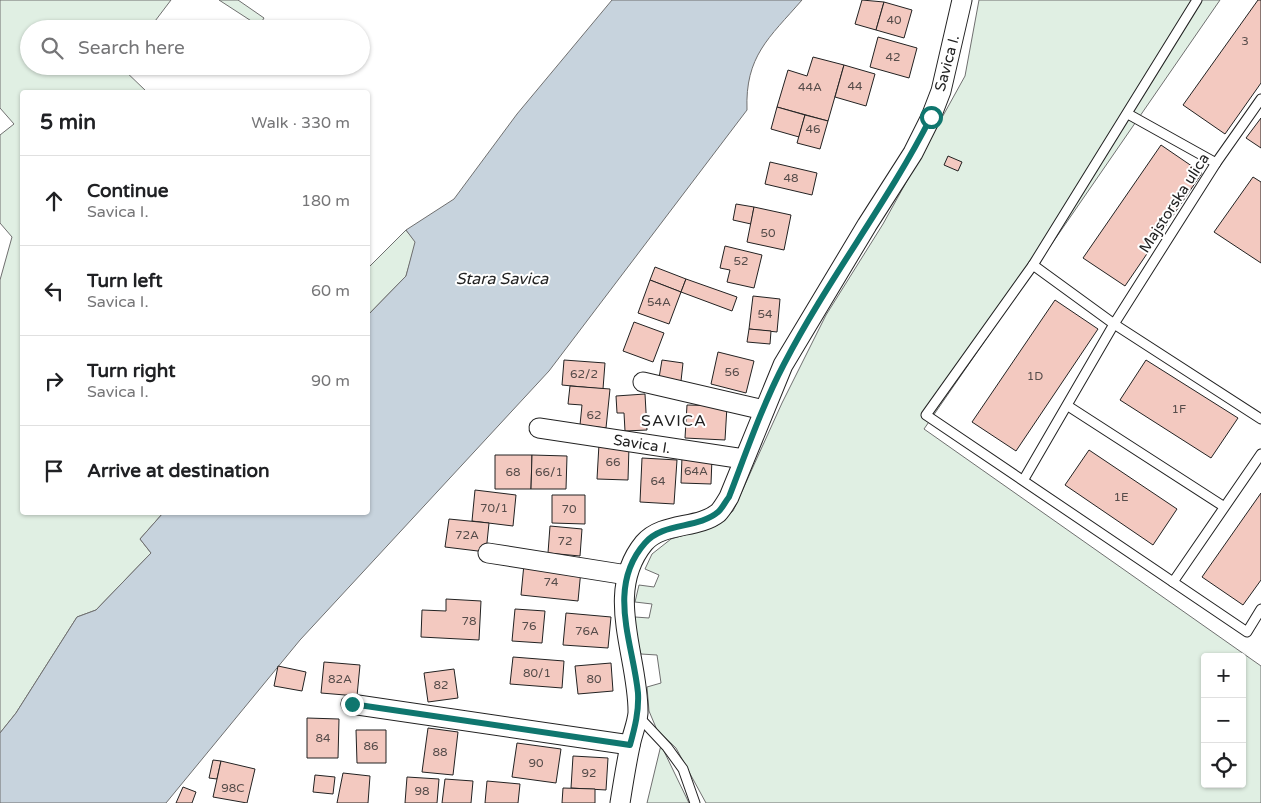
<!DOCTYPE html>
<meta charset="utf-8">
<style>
body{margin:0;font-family:"Varela Round",sans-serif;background:#f2f2f2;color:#202124}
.controls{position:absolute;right:15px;bottom:15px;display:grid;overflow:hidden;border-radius:5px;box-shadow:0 1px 4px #0004}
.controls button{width:45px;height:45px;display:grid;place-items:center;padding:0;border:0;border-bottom:1px solid #e0e0e0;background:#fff;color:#202124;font:25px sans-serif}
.stop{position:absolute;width:15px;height:15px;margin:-11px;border:4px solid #0f766e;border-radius:50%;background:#fff}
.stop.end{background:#0f766e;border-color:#fff;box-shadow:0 1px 5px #0008}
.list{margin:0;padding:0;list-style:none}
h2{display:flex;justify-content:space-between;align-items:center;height:65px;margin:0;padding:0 20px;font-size:21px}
h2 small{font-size:16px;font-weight:400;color:#757577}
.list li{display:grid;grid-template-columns:32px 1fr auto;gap:15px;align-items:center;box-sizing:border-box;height:90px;padding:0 20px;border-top:1px solid #e0e0e0}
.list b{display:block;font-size:19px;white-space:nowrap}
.list p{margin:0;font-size:16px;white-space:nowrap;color:#757577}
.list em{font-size:16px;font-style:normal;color:#757577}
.icon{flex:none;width:28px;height:28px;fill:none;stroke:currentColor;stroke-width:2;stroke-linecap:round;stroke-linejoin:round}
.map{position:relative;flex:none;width:1261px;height:803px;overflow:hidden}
.search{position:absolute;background:#fff;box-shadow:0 1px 4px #0004;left:20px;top:20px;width:350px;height:55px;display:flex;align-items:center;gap:12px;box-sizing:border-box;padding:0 18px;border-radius:28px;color:#757577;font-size:19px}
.panel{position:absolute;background:#fff;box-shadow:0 1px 4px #0004;left:20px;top:90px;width:350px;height:425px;border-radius:5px}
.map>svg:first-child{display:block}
</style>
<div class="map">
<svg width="1261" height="803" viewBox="0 0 1261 803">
<rect width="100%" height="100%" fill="#fff"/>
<g fill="#e0efe3" stroke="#6f6f6f" fill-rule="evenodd">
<path d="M0,0H171L149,29H29V66H120L147,92H22V512L163,513L140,539L151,553L96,610L77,617L16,713L0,733V280L12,237L0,223V135L14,124L0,108Z"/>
<path d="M219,0H238L264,18L259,26Z"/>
<path d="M979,0H1220L924,429L1261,666V803H706L676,748L657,730L649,711L647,687L661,683L657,655L641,654L635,635V617L649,618L652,604L635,602L639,585L654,587L659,575L645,569L652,554L671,539L718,525L733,511L782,403L826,315L883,224L965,76ZM1205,657H1242V784H1205Z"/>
<path d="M406,230L416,242L406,276L368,315V268Z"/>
<path d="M661,745L689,803H647Z"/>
</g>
<path fill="#c7d3dd" stroke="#6f6f6f" d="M612,0H802C769,38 745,56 747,110L549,371L300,640L166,803H0V733L16,713L77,617L96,610L151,553L140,539L163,513L368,512V315L406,276L415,242L406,230L454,199L517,114Z"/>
<g fill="#f3c9c0" stroke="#222">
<path d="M862,0L884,2L876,30L855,24Z"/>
<path d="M1258,0H1261V83L1225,134L1183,105Z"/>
<path d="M884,2L912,10L904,38L876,30Z"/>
<path d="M878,37L917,48L909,78L870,67Z"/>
<path d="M813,57L844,65L828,121L777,107L788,70L807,76Z"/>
<path d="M844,65L875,74L866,106L835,97Z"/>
<path d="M777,107L805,115L799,137L771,129Z"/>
<path d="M805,115L828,121L820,149L797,143Z"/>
<path d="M1261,118V148L1246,138Z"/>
<path d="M1161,145L1202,173L1125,286L1083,258Z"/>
<path d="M948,156L962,162L958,171L944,165Z"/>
<path d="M770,162L817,173L812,195L765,184Z"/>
<path d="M1253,177L1261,182V263L1214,232Z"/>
<path d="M736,204L754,207L751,224L733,220Z"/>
<path d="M754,207L791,215L784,250L747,242Z"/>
<path d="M725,246L762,255L754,288L727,282L730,270L720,268Z"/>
<path d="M655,267L686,279L681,292L650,280Z"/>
<path d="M686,279L737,297L732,311L681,292Z"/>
<path d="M650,280L681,292L669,324L638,313Z"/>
<path d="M753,296L780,299L777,332L749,329Z"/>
<path d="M1055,300L1098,329L1016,451L972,422Z"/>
<path d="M634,322L664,333L653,362L623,351Z"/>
<path d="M749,329L771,331L770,344L747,342Z"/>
<path d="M718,352L754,361L746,393L711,384Z"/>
<path d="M564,360L605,363L603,389L562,385Z"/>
<path d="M662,360L683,363L681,381L659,378Z"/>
<path d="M1146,360L1238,418L1211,458L1120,400Z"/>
<path d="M570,386L610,389L606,428L580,425L582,405L568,404Z"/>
<path d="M645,394L647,430L625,431L624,413H617L616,396Z"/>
<path d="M687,405L727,406L725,440L685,438Z"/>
<path d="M599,444L629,446L628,480L597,479Z"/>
<path d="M1089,450L1177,509L1153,545L1065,485Z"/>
<path d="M495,455H532L531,489H495Z"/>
<path d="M532,455L567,456L566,489H531Z"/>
<path d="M682,457L712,458L711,484L681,483Z"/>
<path d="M642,458L677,460L674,504L640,502Z"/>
<path d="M475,490L516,495L513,526L472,521Z"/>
<path d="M1261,493V580L1243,605L1202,577Z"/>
<path d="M552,495H585V524L552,523Z"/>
<path d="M449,519L489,523L486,552L445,547Z"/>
<path d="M550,526L582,529L580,556L548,553Z"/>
<path d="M524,564L581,570L578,601L521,595Z"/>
<path d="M446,599L481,601L479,640L421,637L422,610L446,611Z"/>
<path d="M515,609L545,611L542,643L512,641Z"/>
<path d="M566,613L611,617L608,648L563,645Z"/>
<path d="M513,657L564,661L562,688L510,684Z"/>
<path d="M324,662L360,665L357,696L321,693Z"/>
<path d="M611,663L613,691L578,694L575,666Z"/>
<path d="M278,666L306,672L302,691L274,686Z"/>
<path d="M454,669L458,698L428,702L424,673Z"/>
<path d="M307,718L339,719L338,758H307Z"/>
<path d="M428,728L458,732L453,775L422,772Z"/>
<path d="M356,730H386V763H357Z"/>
<path d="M517,743L561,749L556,783L512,777Z"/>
<path d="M573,756L608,758L606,790L571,788Z"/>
<path d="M213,760L221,761L217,779L209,778Z"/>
<path d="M221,761L255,769L247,803L213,797Z"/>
<path d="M343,773L370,776L368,803H337Z"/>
<path d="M315,775L335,777L333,794L313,792Z"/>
<path d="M407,777L439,779L437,803H405Z"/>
<path d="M445,779L473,781L471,803H442Z"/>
<path d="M487,781L520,784L518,803H485Z"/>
<path d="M183,787L196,792L192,803H176Z"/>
<path d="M563,788L595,789V803H562Z"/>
</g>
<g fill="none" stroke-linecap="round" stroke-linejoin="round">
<g stroke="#222" stroke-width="11">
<g id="lane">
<path d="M1197,0L1033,265L926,415L1247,632L1261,609"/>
<path d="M1128,114L1216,163"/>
<path d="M1033,265L1114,324L1261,419"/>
<path d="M1068,406L1223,506"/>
<path d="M1024,479L1114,324L1216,163L1261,99"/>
<path d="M1173,582L1261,454"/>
<path d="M638,716L667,747L683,769L695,803"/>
</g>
</g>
<g stroke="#222" stroke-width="21">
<g id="street">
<path d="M643,382L764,410"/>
<path d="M539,428L744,459"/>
<path d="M488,553L627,575"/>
<path d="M351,704L630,745"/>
<path d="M620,803C623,784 626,765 630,746C632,735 637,724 638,713C639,657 603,593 644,543C662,522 698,529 718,513C722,509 726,502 729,497L783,365L867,225L913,153L931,117L941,91L962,0"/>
</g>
</g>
<use href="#lane" stroke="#fff" stroke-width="9"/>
<use href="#street" stroke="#fff" stroke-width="19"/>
</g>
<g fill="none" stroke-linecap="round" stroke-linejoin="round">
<path stroke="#0f766e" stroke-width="6" d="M352,704L630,745C635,727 639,711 638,693C633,643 606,587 645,543C663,522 698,529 718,512C722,509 725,502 729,497C746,453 762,406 784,364C828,279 888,202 931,117"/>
</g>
<g text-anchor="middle" stroke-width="4" stroke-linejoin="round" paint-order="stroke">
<g font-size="12" fill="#564c4a">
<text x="894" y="24">40</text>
<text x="1245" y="45">3</text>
<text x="893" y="61">42</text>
<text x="855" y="90">44</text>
<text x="810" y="91">44A</text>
<text x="813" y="133">46</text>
<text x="791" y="182">48</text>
<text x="768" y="237">50</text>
<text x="741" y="265">52</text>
<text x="659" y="306">54A</text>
<text x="765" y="318">54</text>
<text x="732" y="376">56</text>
<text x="584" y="378">62/2</text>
<text x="1035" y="380">1D</text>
<text x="1179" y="413">1F</text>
<text x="594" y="419">62</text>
<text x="613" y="466">66</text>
<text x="696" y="475">64A</text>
<text x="513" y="476">68</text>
<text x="549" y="476">66/1</text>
<text x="658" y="485">64</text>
<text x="1121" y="501">1E</text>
<text x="494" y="512">70/1</text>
<text x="569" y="513">70</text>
<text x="467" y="539">72A</text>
<text x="565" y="545">72</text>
<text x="551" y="586">74</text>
<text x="469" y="625">78</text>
<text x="529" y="630">76</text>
<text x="587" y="635">76A</text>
<text x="537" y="677">80/1</text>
<text x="340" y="683">82A</text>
<text x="594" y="683">80</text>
<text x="441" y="689">82</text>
<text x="323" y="742">84</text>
<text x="371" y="750">86</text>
<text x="440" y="756">88</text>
<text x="536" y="767">90</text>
<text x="589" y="777">92</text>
<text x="233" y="792">98C</text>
<text x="422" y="795">98</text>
</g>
<g font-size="15" fill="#222" stroke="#fff">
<text transform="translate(947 63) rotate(-75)" y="5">Savica I.</text>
<text transform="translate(1174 203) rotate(-57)" y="5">Majstorska ulica</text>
<text transform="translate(642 444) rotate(9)" y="5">Savica I.</text>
</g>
<g font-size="16" font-style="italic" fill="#222" stroke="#fff">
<text x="502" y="284">Stara Savica</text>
</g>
<g font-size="16" letter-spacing="1" fill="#222" stroke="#fff">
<text x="674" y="426">SAVICA</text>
</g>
</g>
</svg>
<div class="controls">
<button>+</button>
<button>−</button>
<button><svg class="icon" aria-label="locate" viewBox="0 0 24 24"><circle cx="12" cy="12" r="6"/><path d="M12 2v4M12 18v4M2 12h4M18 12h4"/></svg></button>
</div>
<div class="stop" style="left:931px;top:117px"></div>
<div class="stop end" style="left:352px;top:704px"></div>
<div class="search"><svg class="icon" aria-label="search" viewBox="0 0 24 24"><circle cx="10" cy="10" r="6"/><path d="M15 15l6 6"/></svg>Search here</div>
<section class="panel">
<h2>5 min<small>Walk · 330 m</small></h2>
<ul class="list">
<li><svg class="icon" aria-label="ahead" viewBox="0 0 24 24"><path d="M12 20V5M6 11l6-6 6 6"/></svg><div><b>Continue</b><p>Savica I.</p></div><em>180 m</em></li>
<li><svg class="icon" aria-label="left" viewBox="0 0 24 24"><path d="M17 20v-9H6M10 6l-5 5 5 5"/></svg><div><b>Turn left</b><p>Savica I.</p></div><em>60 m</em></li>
<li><svg class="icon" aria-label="right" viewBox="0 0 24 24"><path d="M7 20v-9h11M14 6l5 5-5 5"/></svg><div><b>Turn right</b><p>Savica I.</p></div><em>90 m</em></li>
<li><svg class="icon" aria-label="arrive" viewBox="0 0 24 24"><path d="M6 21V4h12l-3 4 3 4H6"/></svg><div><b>Arrive at destination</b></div></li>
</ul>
</section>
</div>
